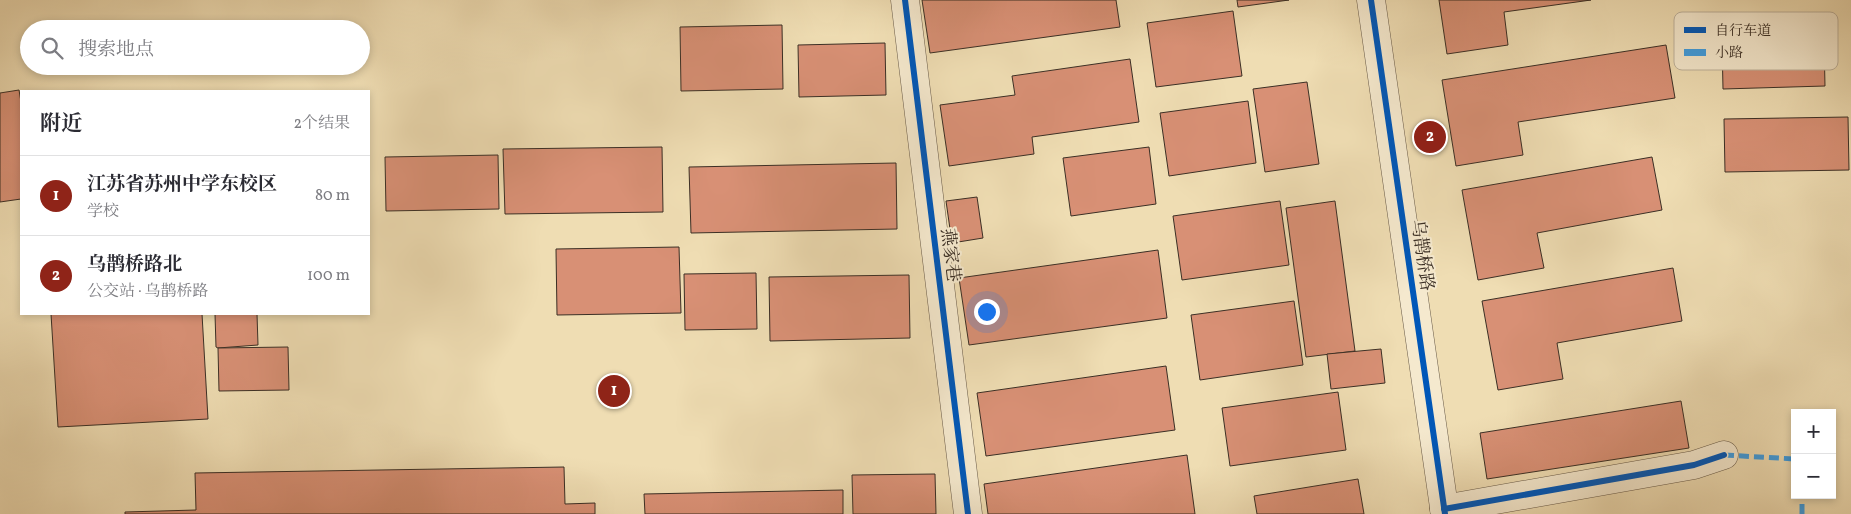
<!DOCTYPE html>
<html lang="zh">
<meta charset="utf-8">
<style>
body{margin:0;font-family:Vollkorn,"Noto Serif SC",serif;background:#f7f7f7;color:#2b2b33}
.controls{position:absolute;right:15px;bottom:15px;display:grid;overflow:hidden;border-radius:0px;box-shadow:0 2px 8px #0003}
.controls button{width:45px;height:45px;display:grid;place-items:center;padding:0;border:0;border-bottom:1px solid #e1e1e2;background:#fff;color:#2b2b33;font:25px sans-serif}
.you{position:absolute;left:986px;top:311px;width:18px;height:18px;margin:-12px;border:4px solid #fff;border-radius:50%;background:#1a73e8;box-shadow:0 0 0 8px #1a73e833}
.badge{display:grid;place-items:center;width:32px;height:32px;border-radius:50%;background:#8f2418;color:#fff;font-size:16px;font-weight:700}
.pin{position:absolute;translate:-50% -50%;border:2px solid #fff;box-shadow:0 1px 5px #0006}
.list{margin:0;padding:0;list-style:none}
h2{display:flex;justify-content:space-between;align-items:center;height:65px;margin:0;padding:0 20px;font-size:21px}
h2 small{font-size:16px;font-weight:400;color:#7c7c81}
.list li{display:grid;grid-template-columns:32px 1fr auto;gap:15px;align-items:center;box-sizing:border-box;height:80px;padding:0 20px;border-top:1px solid #e1e1e2}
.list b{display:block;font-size:19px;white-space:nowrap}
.list p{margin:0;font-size:16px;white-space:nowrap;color:#7c7c81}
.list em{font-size:16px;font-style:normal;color:#7c7c81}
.icon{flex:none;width:28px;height:28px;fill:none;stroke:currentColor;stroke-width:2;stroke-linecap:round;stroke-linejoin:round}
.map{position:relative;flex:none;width:1851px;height:514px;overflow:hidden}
.search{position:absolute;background:#fff;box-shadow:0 2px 8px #0003;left:20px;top:20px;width:350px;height:55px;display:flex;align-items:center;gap:12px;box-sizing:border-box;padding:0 18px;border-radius:28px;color:#7c7c81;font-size:19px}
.panel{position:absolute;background:#fff;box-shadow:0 2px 8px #0003;left:20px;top:90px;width:350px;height:225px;border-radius:0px}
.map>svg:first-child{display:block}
</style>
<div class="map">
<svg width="1851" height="514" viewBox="0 0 1851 514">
<rect width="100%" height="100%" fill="#efddb3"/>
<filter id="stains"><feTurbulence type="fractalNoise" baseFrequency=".004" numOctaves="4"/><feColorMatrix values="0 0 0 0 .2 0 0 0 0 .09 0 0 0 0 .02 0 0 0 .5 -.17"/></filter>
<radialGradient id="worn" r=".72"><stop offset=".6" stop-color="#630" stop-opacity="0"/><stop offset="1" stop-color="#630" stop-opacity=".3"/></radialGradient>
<g fill="#d89075" stroke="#3b2f25">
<path d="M922,0H1116L1120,27L930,53Z"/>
<path d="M1237,0H1289L1238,7Z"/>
<path d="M1439,0H1591L1504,12L1508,45L1447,54Z"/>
<path d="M1233,11L1242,76L1156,87L1147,23Z"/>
<path d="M782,25L783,89L681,91L680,27Z"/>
<path d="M1824,40L1825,86L1723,89L1722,42Z"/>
<path d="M885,43L886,95L799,97L798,45Z"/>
<path d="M1666,45L1675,98L1518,122L1523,155L1456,166L1442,80Z"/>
<path d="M1130,59L1139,122L1032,137L1034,154L949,166L940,105L1015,95L1012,76Z"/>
<path d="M1307,82L1319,164L1265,172L1253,89Z"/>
<path d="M19,90L21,102V199L0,202V93Z"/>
<path d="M1248,101L1256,163L1169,176L1160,113Z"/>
<path d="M1848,117L1849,170L1725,172L1724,119Z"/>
<path d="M662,147L663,212L505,214L503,149Z"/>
<path d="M1149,147L1156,204L1071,216L1063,158Z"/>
<path d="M498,155L499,209L386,211L385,157Z"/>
<path d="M1652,157L1662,210L1537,233L1544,268L1478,280L1462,190Z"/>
<path d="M896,163L897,229L691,233L689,167Z"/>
<path d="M977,197L983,238L952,243L946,201Z"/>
<path d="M1280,201L1289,265L1182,280L1173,216Z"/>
<path d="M1335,201L1355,351L1306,357L1286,208Z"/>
<path d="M679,247L681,313L557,315L556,249Z"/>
<path d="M1158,250L1167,318L969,345L959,278Z"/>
<path d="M1673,268L1682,321L1557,343L1563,379L1498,390L1482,301Z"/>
<path d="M756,273L757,329L685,330L684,274Z"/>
<path d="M909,275L910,338L770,341L769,277Z"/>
<path d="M1294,301L1303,365L1200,380L1191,315Z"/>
<path d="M51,314H202L208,419L58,427Z"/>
<path d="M215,314H257L258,345L218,348L216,347Z"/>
<path d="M288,347L289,390L219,391L218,348Z"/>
<path d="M1381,349L1385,383L1331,389L1327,354Z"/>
<path d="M1166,366L1175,430L986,456L977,393Z"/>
<path d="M1338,392L1346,450L1230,466L1222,408Z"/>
<path d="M1681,401L1689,448L1487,479L1480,433Z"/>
<path d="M1187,455L1195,514H988L984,484Z"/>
<path d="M564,467L565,504L595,503V514H125V512L196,510L195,473Z"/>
<path d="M935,474L936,514H853L852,475Z"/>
<path d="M1358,479L1364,514H1257L1254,496Z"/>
<path d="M843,490V514H645L644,494Z"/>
</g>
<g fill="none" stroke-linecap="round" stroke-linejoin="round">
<g stroke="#685a48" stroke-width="29">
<g id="minor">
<path d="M905,0L968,514"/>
<path d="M1371,0L1445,514"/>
<path d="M1444,509L1694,465L1724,455"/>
</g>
</g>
<use href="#minor" stroke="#f5e9ce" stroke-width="28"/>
<g stroke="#3f9de0" stroke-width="5" stroke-dasharray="10 5" stroke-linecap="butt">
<path d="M1724,455L1795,459"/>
<path d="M1802,514V495"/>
</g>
<g stroke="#f5e9ce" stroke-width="9">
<g id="cycleway">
<path d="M905,0L968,514"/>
<path d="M1371,0L1445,514"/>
<path d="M1444,509L1694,465L1724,455"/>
</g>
</g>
<use href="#cycleway" stroke="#0057b8" stroke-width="6"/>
</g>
<g text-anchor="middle" stroke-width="4" stroke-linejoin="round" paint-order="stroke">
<g font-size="18" fill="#3b2f25" stroke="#f5e9ce">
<text transform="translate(951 255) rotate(83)" y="6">燕家巷</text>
<text transform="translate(1423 255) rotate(82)" y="6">乌鹊桥路</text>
</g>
</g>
<rect x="1674" y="12" width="164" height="58" rx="8" fill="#f5e9ce" stroke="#bdb19b" stroke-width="1"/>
<rect x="1684" y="27" width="22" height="6" fill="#0057b8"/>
<rect x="1684" y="49" width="22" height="7" fill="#3f9de0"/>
<g font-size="14" fill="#3b2f25">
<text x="1715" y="35">自行车道</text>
<text x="1715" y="57">小路</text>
</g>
<rect width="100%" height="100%" filter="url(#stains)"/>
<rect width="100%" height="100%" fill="url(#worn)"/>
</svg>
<div class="controls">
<button>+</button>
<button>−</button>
</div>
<div class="you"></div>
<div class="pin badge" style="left:614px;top:391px">1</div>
<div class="pin badge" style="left:1430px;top:137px">2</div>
<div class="search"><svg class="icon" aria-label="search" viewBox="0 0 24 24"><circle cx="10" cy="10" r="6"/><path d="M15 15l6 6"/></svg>搜索地点</div>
<section class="panel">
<h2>附近<small>2个结果</small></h2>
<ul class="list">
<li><span class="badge">1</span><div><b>江苏省苏州中学东校区</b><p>学校</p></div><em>80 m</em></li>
<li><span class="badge">2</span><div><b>乌鹊桥路北</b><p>公交站 · 乌鹊桥路</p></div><em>100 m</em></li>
</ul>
</section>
</div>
